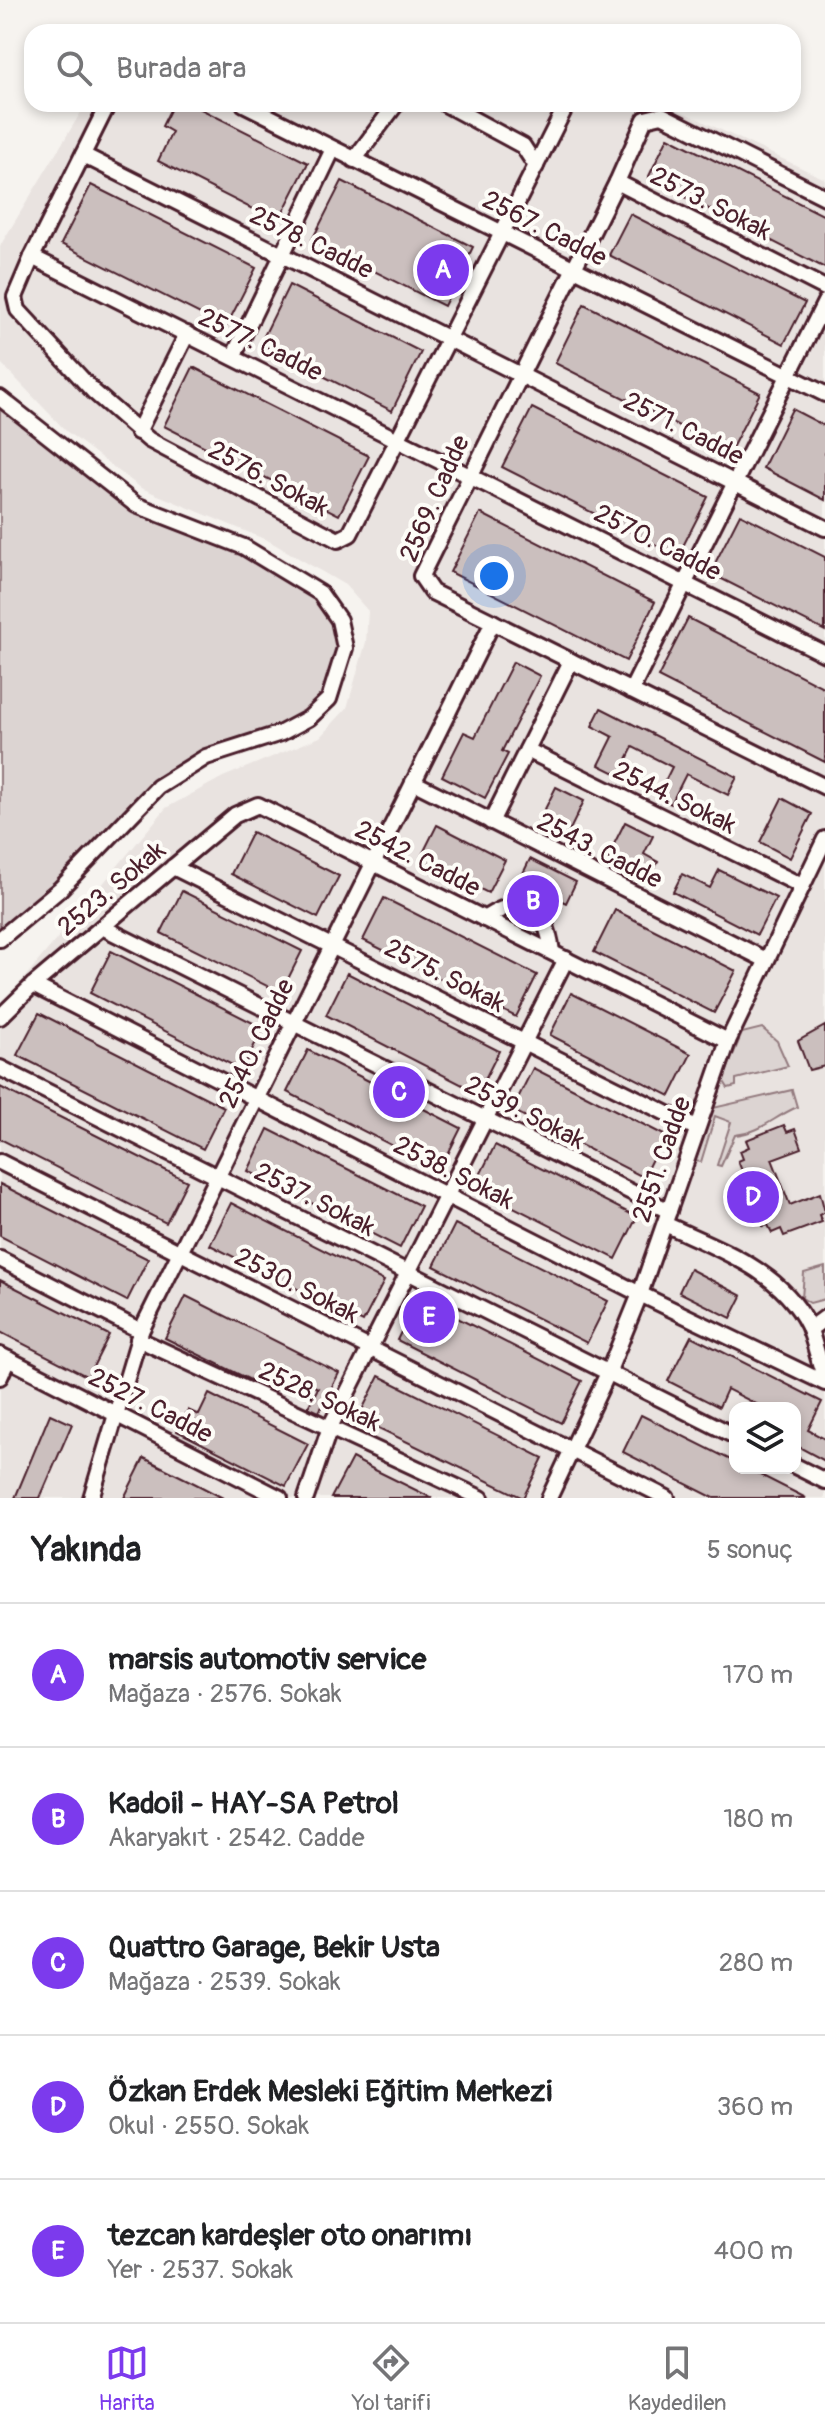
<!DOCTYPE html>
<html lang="tr">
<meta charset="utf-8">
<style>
body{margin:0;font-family:Pangolin,sans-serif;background:#f6f6f6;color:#202124}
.controls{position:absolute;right:24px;bottom:24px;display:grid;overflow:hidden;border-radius:16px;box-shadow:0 4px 12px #0003}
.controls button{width:72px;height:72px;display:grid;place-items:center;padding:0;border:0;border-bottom:2px solid #e0e0e0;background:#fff;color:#202124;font:40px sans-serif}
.you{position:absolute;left:494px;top:576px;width:28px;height:28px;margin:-20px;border:6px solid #fff;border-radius:50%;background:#1a73e8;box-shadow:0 0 0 12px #1a73e833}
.badge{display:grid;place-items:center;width:52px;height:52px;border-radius:50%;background:#7c3aed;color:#fff;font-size:26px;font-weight:700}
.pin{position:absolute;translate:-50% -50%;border:4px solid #fff;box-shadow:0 2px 8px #0006}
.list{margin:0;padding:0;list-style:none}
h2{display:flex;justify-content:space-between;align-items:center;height:104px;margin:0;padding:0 32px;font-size:34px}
h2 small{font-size:26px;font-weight:400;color:#757577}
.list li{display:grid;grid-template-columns:52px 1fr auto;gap:24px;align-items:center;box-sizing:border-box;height:144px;padding:0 32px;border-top:2px solid #e0e0e0}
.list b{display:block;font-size:30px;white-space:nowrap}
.list p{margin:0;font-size:26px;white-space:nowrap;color:#757577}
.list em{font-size:26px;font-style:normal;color:#757577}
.icon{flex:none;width:44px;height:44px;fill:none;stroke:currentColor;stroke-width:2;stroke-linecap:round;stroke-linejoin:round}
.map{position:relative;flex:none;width:825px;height:1498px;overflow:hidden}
.search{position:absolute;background:#fff;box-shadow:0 4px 12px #0003;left:24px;right:24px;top:24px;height:88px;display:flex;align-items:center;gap:20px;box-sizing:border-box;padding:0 28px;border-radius:24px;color:#757577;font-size:30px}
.sheet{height:824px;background:#fff}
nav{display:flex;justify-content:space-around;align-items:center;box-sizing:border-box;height:112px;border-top:2px solid #e0e0e0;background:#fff;font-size:22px;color:#757577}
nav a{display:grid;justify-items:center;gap:4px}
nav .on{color:#7c3aed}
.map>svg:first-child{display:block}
</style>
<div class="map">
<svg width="825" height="1498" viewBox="0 0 825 1498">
<rect width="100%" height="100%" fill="#f6f3ef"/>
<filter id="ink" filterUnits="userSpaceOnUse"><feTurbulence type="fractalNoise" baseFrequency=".0125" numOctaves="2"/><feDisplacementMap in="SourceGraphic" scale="16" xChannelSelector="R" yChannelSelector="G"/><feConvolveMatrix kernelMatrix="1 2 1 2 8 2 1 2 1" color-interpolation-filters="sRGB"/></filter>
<g filter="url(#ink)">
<path fill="#e9e3e0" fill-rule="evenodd" d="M86,104H666L825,179V1498H0V1007L166,808L223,777L320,737L347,708L366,642L368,611L345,585L269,541L141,488L66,431L0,362V246ZM735,1408H795V1468H735Z"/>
<g fill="#dcd4d2" stroke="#937a7e" stroke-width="2">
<path d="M0,398L136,505L244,547L320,593L345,648L329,699L309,718L187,767L0,938Z"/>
<path d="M762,1028L777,1041L788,1066L736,1079V1086L728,1088L723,1080L742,1033Z"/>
<path d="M792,1090L797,1107C772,1118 762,1132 735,1135L721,1166L717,1165L731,1122L715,1116L701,1162L694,1161L713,1108Z"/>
<path d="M825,1267V1299L810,1303L802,1298L804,1273Z"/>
</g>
<g fill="#cbbfbe" stroke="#4a1f2b" stroke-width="2">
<path d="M173,104H191L308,163L278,222L158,161L172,132L162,126Z"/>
<path d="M668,137L825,216V268L648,178Z"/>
<path d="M342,181L473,247L444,306L312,240Z"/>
<path d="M91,185L256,268L226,327L61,244Z"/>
<path d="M630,214L805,303L784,344L609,255Z"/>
<path d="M289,285L421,352L392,411L260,344Z"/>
<path d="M584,304L760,393L730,452L555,363Z"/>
<path d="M193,367L369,456L339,515L164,426Z"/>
<path d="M532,408L708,497L678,556L502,467Z"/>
<path d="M792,409L825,426V500L763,468Z"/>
<path d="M480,513L655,602L626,661L450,572Z"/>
<path d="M740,514L825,557V631L710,573Z"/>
<path d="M688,618L825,688V762L658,677Z"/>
<path d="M513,662L540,676L502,751L508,754L485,798L442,776L464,732L475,737Z"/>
<path d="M601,708L737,777L728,795L686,774L671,804L657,797L672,767L633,747L619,775L599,765L613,737L592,726Z"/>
<path d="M556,787L584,801L566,838L538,823Z"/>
<path d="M782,798L812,814L790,858L760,842Z"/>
<path d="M625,822L653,836L644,854L658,862L649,880L607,858Z"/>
<path d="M437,825L505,860L488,893L420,859Z"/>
<path d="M252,832L339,876L318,918L231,874Z"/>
<path d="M530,859L576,882L566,903L550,895L545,906L534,898L512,896Z"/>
<path d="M719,870L776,898L757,935L673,892L682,874L710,888Z"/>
<path d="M182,891L302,951L281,993L161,933Z"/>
<path d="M384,898L537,975L516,1017L363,940Z"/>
<path d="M615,910L736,971L714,1013L594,952Z"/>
<path d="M111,951L263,1028L242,1070L90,993Z"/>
<path d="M347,973L499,1051L478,1093L326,1015Z"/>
<path d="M571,993L691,1054L670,1096L550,1035Z"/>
<path d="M39,1013L224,1107L203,1149L17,1055Z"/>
<path d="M825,1026V1066L809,1070L798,1041Z"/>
<path d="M308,1050L461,1128L440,1170L287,1092Z"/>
<path d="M533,1068L664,1135L643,1177L512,1110Z"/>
<path d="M0,1087L187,1181L166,1223L0,1139Z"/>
<path d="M784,1125L787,1132L795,1129L802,1148L772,1159L790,1205L820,1193L825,1212L819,1215L822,1222L784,1236L781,1229L772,1233L768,1225L763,1226L759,1217L755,1218L737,1173L742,1171L738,1161L743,1159L740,1151L749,1147L746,1140Z"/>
<path d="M268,1129L421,1206L400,1248L248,1171Z"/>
<path d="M495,1145L637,1217L616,1259L474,1187Z"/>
<path d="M0,1184L148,1259L127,1301L0,1236Z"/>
<path d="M231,1203L384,1281L363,1322L210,1245Z"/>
<path d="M455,1224L608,1301L587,1343L434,1266Z"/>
<path d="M690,1269L742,1296L731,1318L679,1292Z"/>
<path d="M0,1280L109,1335L88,1377L0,1332Z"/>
<path d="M186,1296L339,1373L319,1412L308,1407L318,1388L285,1372L275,1392L165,1338Z"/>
<path d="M418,1298L582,1381L561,1423L397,1340Z"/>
<path d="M691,1336L822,1402L808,1430L825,1439V1461L795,1445V1408H764L727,1389L719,1407L668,1381Z"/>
<path d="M379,1376L543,1458L523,1498L358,1418Z"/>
<path d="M209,1394L308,1444L286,1486L177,1431L188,1410L199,1415Z"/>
<path d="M50,1414L72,1424L40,1498H15Z"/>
<path d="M641,1415L735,1462V1468H747L806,1498H714L623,1452Z"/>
<path d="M144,1458L196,1484L223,1498H124Z"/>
<path d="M352,1458L373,1469L432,1498H331Z"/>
</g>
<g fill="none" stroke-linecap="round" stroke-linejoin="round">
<g stroke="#4a1f2b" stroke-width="20">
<g id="minor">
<path d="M108,104L32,257L15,297L18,310L94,392L149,440L338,540L350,534L567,104"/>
<path d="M244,104L825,394"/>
<path d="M445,104L523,146L536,166"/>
<path d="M83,155L825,528"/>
<path d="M354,160L396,104"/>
<path d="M617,182L825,288"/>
<path d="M825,197L662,115L645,119L617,182L421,576L432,592L825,787"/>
<path d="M32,257L825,654"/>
<path d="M233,357L333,149"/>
<path d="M0,398L136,505L244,547L320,593L339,620L345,648L329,699L309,718L281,733L206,757L158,787L60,889L0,939"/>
<path d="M138,432L187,334"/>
<path d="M631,691L825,302"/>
<path d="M527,750L802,886"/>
<path d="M413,782L766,960"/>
<path d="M491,822L571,661"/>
<path d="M173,867L696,1128"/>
<path d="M484,919C525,892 546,905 552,952"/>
<path d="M102,927L669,1211"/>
<path d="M33,985L640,1294L825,1383"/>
<path d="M0,1017L33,985L235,815L258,805L728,1041"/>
<path d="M0,1068L735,1436"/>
<path d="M0,1162L667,1498"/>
<path d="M665,1224C718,1249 780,1269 808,1325C815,1341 818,1361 825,1378"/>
<path d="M0,1259L141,1331"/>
<path d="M810,1329L825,1318"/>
<path d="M138,1339L481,1498"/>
<path d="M0,1355L280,1498"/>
<path d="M0,1377L8,1359"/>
<path d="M795,1466L825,1481"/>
<path d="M91,1498L141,1331L493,622"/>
<path d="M306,1498L330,1427L566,959"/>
<path d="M549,1498L608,1373L640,1294L728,1041L825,839"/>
</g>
</g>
<use href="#minor" stroke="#fdfcf7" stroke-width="14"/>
</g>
</g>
<g text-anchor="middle" stroke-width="8" stroke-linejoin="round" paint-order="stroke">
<g font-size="26" fill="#4a1f2b" stroke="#fdfcf7">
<text transform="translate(711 203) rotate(27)" y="9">2573. Sokak</text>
<text transform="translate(545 228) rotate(27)" y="9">2567. Cadde</text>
<text transform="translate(312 242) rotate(26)" y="9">2578. Cadde</text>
<text transform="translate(261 344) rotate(26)" y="9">2577. Cadde</text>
<text transform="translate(684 428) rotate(27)" y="9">2571. Cadde</text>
<text transform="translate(269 478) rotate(28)" y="9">2576. Sokak</text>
<text transform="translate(434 498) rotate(-66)" y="9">2569. Cadde</text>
<text transform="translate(658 542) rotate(27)" y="9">2570. Cadde</text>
<text transform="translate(675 797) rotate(26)" y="9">2544. Sokak</text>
<text transform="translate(600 850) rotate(27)" y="9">2543. Cadde</text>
<text transform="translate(418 858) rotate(27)" y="9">2542. Cadde</text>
<text transform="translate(111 888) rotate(-40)" y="9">2523. Sokak</text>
<text transform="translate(445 975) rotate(27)" y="9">2575. Sokak</text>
<text transform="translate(256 1043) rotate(-64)" y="9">2540. Cadde</text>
<text transform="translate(525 1112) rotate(27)" y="9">2539. Sokak</text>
<text transform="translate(661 1159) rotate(-71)" y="9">2551. Cadde</text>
<text transform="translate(454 1172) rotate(27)" y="9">2538. Sokak</text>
<text transform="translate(315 1199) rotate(27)" y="9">2537. Sokak</text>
<text transform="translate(297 1285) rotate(27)" y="9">2530. Sokak</text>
<text transform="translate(320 1396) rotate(25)" y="9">2528. Sokak</text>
<text transform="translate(151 1405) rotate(27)" y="9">2527. Cadde</text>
</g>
</g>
</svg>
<div class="controls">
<button><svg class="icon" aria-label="layers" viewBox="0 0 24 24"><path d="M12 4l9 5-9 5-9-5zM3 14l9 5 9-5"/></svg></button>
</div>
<div class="you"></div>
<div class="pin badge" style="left:443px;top:270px">A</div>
<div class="pin badge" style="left:533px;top:901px">B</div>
<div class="pin badge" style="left:399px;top:1092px">C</div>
<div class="pin badge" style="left:753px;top:1197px">D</div>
<div class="pin badge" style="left:429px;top:1317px">E</div>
<div class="search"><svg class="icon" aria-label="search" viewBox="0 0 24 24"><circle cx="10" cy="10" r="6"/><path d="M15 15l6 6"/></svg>Burada ara</div>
</div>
<section class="sheet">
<h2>Yakında<small>5 sonuç</small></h2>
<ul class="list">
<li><span class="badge">A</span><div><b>marsis automotiv service</b><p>Mağaza · 2576. Sokak</p></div><em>170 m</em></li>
<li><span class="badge">B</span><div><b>Kadoil - HAY-SA Petrol</b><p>Akaryakıt · 2542. Cadde</p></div><em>180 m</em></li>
<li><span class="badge">C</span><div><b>Quattro Garage, Bekir Usta</b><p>Mağaza · 2539. Sokak</p></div><em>280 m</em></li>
<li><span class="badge">D</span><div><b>Özkan Erdek Mesleki Eğitim Merkezi</b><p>Okul · 2550. Sokak</p></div><em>360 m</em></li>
<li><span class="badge">E</span><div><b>tezcan kardeşler oto onarımı</b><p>Yer · 2537. Sokak</p></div><em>400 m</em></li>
</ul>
</section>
<nav>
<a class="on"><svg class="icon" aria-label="map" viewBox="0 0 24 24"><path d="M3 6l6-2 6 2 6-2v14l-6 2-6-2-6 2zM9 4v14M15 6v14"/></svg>Harita</a>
<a><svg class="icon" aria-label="directions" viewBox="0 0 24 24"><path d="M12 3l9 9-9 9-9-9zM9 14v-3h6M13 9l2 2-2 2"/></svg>Yol tarifi</a>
<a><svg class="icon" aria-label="saved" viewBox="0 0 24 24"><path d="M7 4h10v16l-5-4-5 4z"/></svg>Kaydedilen</a>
</nav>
